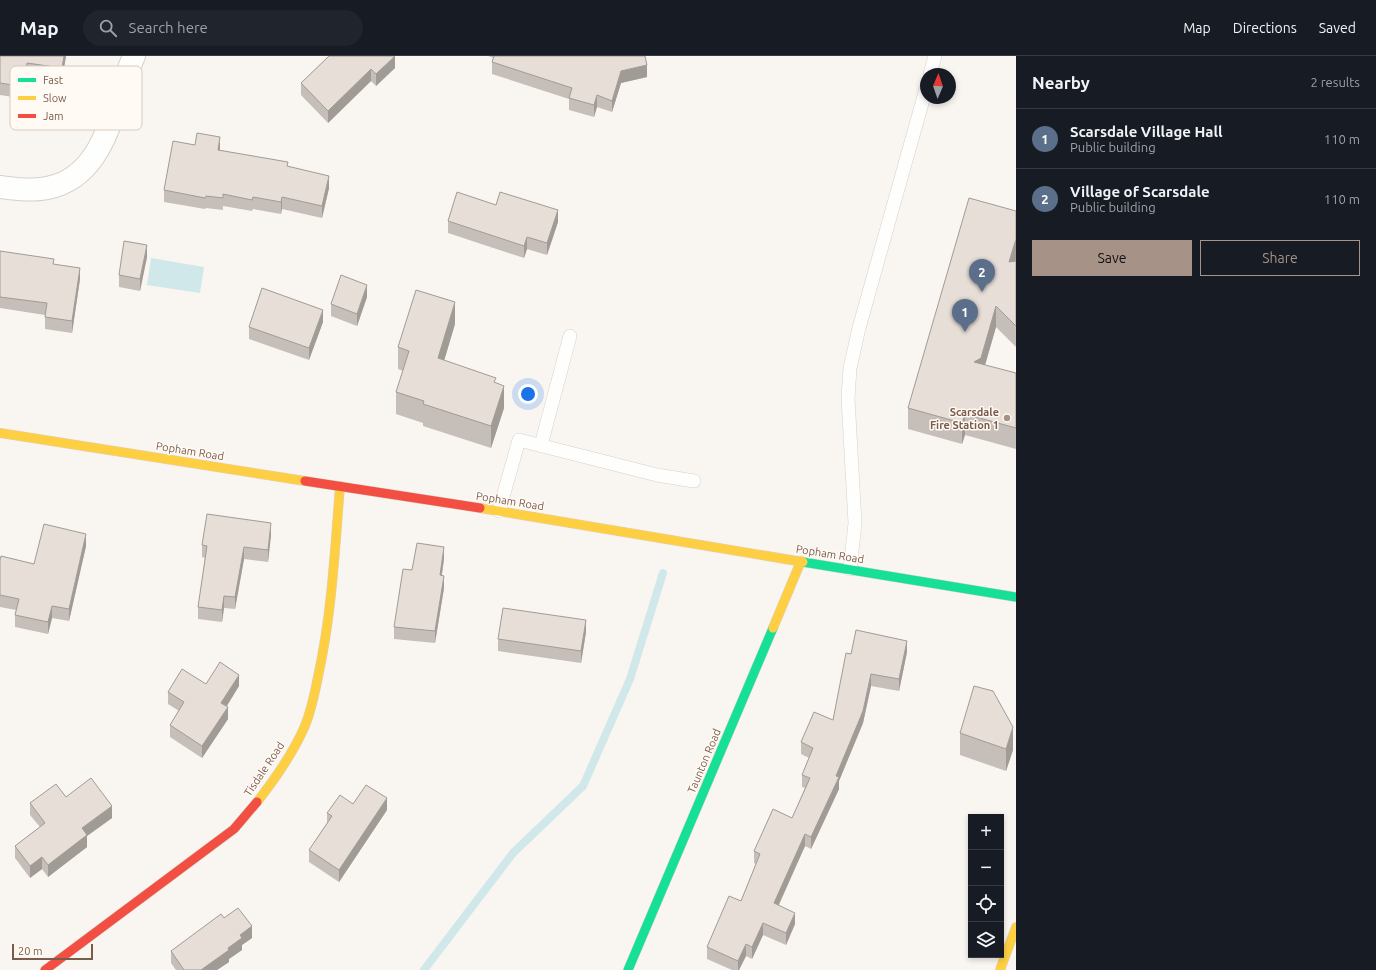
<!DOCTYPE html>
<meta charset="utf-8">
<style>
body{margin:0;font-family:Ubuntu,sans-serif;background:#20242c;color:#f1f3f6}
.controls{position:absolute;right:12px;bottom:12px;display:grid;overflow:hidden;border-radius:0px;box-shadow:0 2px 6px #0003}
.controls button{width:36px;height:36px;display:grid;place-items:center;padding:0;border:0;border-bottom:1px solid #363941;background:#171b24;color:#f1f3f6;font:20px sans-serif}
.compass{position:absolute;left:920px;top:12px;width:36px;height:36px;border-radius:50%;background:#171b24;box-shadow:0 2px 6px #0003;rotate:2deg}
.scale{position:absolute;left:12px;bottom:10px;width:81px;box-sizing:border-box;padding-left:4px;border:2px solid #7a5c4d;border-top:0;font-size:11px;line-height:14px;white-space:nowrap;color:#7a5c4d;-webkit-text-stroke:3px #fffaf3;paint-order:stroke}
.you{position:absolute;left:528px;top:338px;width:14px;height:14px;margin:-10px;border:3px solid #fff;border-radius:50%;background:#1a73e8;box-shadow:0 0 0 6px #1a73e833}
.badge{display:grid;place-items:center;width:26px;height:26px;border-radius:50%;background:#a69286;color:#fff;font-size:13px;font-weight:700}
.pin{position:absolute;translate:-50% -33px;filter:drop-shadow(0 1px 2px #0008)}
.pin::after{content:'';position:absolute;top:21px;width:14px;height:12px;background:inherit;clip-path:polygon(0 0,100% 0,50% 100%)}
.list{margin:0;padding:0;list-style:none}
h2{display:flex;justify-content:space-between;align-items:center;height:52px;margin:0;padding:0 16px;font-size:17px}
h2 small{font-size:13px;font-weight:400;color:#9ea1a6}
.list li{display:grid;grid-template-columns:26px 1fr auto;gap:12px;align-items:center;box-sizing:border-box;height:60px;padding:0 16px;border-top:1px solid #363941}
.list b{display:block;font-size:15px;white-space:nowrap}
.list p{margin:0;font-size:13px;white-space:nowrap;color:#9ea1a6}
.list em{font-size:13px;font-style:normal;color:#9ea1a6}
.actions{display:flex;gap:8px;padding:12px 16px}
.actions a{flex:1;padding:9px 0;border:1px solid #a69286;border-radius:0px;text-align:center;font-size:14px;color:#a69286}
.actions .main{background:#a69286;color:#111}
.icon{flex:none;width:22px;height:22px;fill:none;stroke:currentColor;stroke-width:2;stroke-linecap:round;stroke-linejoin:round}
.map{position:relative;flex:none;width:1016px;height:914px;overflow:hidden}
header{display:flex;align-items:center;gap:24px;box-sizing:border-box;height:56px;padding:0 20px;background:#171b24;border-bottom:1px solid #363941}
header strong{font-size:19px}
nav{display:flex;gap:22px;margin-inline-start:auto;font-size:14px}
.search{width:280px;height:36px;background:#20242c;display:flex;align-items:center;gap:10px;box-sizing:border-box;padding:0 14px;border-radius:22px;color:#9ea1a6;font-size:15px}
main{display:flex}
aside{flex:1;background:#171b24}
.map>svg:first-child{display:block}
</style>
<header>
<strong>Map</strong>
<div class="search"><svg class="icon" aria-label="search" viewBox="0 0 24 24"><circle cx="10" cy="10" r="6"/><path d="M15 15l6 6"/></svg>Search here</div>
<nav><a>Map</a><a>Directions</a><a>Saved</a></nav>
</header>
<main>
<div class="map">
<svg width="1016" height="914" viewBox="0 0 1016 914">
<rect width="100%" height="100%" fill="#f9f5f0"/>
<path fill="#d0e8ea" d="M151,202L204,211L200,237L147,229Z"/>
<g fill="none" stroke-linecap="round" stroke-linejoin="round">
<path stroke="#d0e8ea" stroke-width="8" d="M424,914L513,797L583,730L630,623L663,517"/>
<g stroke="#d7d1cb" stroke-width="14">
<g id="lane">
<path d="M930,18L935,0"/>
<path d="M541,389L570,280"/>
<path d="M499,455L519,384L657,419L694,425"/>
<path d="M850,513L855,467L848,342L850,312L859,272L926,33"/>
</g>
</g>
<g stroke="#d7d1cb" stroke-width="24">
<path id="street" d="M0,131C18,133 37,136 55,130C108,114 114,44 134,0"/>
</g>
<g stroke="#d9d2cb" stroke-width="10">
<g id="fast">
<path d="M803,506L1016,541"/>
<path d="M628,914L773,572"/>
</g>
</g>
<g stroke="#d9d2cb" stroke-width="10">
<g id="slow">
<path d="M0,377L305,425"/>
<path d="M480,452L803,506"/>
<path d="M773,572L801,505"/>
<path d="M257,746C275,723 292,699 304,672C312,654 315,635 319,616C332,555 335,492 340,430"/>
<path d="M1000,914L1016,871"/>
</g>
</g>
<g stroke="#d9d2cb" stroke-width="10">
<g id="jam">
<path d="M305,425L480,452"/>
<path d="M45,914L234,773L257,746"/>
</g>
</g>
<use href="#lane" stroke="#fefefd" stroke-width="13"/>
<use href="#street" stroke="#fefefd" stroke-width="22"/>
<use href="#fast" stroke="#16e098" stroke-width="9"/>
<use href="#slow" stroke="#ffcf43" stroke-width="9"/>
<use href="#jam" stroke="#f24e42" stroke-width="9"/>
</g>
<g fill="#c6bfb9">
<path d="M0,0H66L62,24L27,19L25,33L14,32L13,41L0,39Z"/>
<path d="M329,0L395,12L376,30L371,25L328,67L301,39V27Z"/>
<path d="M488,0H645L647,21L621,27L612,56L597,51L594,61L569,54V43L492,18V6L494,2Z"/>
<path d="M195,89L220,94L288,110L329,132L322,162L282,153L281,158L253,153L252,155L223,150V154L206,152L205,153L164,146V134Z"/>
<path d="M496,149L558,166L547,199L527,193L524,202L448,177V165Z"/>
<path d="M0,195L54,208L80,223L72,277L45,273V259L0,252Z"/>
<path d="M147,201L140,235L119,231V219Z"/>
<path d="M1016,205V291L996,271L985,309L1016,317V393L965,379L962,388L908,373V352Z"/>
<path d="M367,241L357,270L331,260V248Z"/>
<path d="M323,266L309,304L249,283V271Z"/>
<path d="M455,268L444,305L496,327L504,352L491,392L423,370V367L396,358V336L403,315L398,313V291Z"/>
<path d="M271,479L268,506L244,503L235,553L224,552L222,566L198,563V551L205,502L202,501V489Z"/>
<path d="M86,490L69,565L52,562L48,578L15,571V559L16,554L0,551V504L34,508Z"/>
<path d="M444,503L442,519L444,532L435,587L394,583V571L412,514Z"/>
<path d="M586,576L581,607L498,595V583Z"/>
<path d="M907,596L899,635L871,630L863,667L839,725V733L811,793L805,790L779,849L795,868L786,889L763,879L752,903L746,900L739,914H732L707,903V891L741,845L756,808L754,807V795L792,762L805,732L802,731V719L809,702L801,698V686L833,664L851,598Z"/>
<path d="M206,628L239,630L227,650L228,663L202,702L170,681V669L179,655L168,648V636Z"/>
<path d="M960,677L1013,694L1006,715L960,699Z"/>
<path d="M66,741L112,762L87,780V791L48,821L42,813L30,822L15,802V790L40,771L30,759V747Z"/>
<path d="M387,754L339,826L309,806V794L327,767V757Z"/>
<path d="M224,862L252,882L242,889V894L229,903V906L217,914H176L171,907V895Z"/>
</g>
<g fill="#a19b96">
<path d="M64,0H66L62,24V12Z"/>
<path d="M395,0V12L376,30V18Z"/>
<path d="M27,7V19L25,33V21Z"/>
<path d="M647,9V21L621,27L612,56V45L621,15Z"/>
<path d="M371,13V25L328,67V55Z"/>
<path d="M14,20V32L13,41V29Z"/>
<path d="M597,39V51L594,61V49Z"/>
<path d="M220,81V93L218,105V94Z"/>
<path d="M329,120V132L322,162V150Z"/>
<path d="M282,141V153L281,158V146Z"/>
<path d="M558,154V166L547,199V187Z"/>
<path d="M527,181V193L524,202V190Z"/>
<path d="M1016,183V204L1009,227V206Z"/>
<path d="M147,189V201L140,235V223Z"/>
<path d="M80,212V223L72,277V265Z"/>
<path d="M367,229V241L357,270V258Z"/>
<path d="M455,246V268L438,325V302Z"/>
<path d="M996,250V271L981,323L974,306Z"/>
<path d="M323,254V266L309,304V292Z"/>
<path d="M504,330V352L491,392V370Z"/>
<path d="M965,358V379L962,388V367Z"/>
<path d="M271,467V479L268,506V494Z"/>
<path d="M86,478V490L69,565V553Z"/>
<path d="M244,491V503L235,553V541Z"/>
<path d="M444,491V503L440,530V519Z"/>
<path d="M444,520V532L435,587V575Z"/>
<path d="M224,540V552L222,566V554Z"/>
<path d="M52,550V562L48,578V566Z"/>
<path d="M586,564V576L581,607V595Z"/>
<path d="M907,585V596L899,635V623Z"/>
<path d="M871,618V630L863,667L839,725V733L811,793V781L836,720Z"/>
<path d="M239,619V630L221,659V647Z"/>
<path d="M228,651V663L202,702V690Z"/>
<path d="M1013,671V694L1006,715V693Z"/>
<path d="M387,742V754L339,826V814Z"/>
<path d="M112,750V762L87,780V791L48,821V809L82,772Z"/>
<path d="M805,778V790L774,859V847Z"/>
<path d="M42,801V813L30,822V810Z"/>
<path d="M795,857V868L786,889V877Z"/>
<path d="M763,867V879L752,903V891Z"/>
<path d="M252,870V882L242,889V894L229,903V906L217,914H201L228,892L240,879Z"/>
<path d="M746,888V900L739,914H738V905Z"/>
</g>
<g fill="#e6ded7" stroke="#a19b96">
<path d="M0,0H64L62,12L27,7L25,21L14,20L13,29L0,27Z"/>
<path d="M329,0H395L376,18L371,13L328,55L301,27Z"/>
<path d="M494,0H645L647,9L621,15L612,45L597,39L594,49L569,42L572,32L492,6Z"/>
<path d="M197,77L220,81L218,94L288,106L287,110L329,120L322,150L282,141L281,146L253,141L252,144L223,138V142L206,140L205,142L164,134L173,85L195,89Z"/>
<path d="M457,136L496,149L500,136L558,154L547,187L527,181L524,190L448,165Z"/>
<path d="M969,142L1016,155V183L1009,206L1016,205V270L996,250L981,302L974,306L1016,317V372L965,358L962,367L908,352Z"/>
<path d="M124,185L147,189L140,223L119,219Z"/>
<path d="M0,195L54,203L53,208L80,212L72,265L45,261L47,247L0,241Z"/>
<path d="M341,219L367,229L357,258L331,248Z"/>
<path d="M262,232L323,254L309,292L249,271Z"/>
<path d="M416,234L455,246L438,302L496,322L494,326L504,330L491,370L423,348L424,345L396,336L409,295L398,291Z"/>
<path d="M207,458L271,467L268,494L244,491L235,541L224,540L222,554L198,551L207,490L202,489Z"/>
<path d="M44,468L86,478L69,553L52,550L48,566L15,559L19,543L0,539V504L1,500L34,508Z"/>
<path d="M417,487L444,491L440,519L444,520L435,575L394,571L403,513L412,514Z"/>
<path d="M503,552L586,564L581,595L498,583Z"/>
<path d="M856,574L907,585L899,623L871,618L863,655L836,720L839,721L811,781L805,778L774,847L795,857L786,877L763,867L752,891L746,888L738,905L707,891L729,840L741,845L760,798L754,795L773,753L792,762L810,722L802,719L813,692L801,686L814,656L833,664L846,597L851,598Z"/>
<path d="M220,606L239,619L221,647L228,651L202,690L170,669L184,646L168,636L182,613L206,628Z"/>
<path d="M974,630L993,635L1013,671L1006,693L960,677Z"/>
<path d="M91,722L112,750L82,772L87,779L48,809L42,801L30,810L15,790L45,767L30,747L56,728L66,741Z"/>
<path d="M366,729L387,742L339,814L309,794L332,760L327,757L340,739L353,748Z"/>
<path d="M238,852L252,870L240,879L242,882L228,892L229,894L201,914H184L171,895L221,858L224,862Z"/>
</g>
<circle fill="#a69286" stroke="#fffaf3" stroke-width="1.5" cx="1007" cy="362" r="4"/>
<g text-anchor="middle" stroke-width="3" stroke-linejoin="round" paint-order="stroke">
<g font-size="11" font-weight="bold" fill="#7a5c4d" stroke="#fffaf3" text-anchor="end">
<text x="999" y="360">Scarsdale<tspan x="999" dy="13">Fire Station 1</tspan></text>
</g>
<g font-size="11" fill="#7a5c4d" stroke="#fffaf3">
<text transform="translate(190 395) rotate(9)" y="4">Popham Road</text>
<text transform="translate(510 445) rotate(9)" y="4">Popham Road</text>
<text transform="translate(830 498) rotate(9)" y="4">Popham Road</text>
<text transform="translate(704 705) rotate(-67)" y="4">Taunton Road</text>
<text transform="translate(264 713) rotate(-56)" y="4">Tisdale Road</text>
</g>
</g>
<rect x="10" y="10" width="132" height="64" rx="6" fill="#fffaf3" stroke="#d7cbc1" stroke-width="1"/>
<rect x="18" y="22" width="18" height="4" fill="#16e098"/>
<rect x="18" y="40" width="18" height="4" fill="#ffcf43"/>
<rect x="18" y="58" width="18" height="4" fill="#f24e42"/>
<g font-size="11" fill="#7a5c4d">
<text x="43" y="28">Fast</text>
<text x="43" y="46">Slow</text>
<text x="43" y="64">Jam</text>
</g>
</svg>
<div class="controls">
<button>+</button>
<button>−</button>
<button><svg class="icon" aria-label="locate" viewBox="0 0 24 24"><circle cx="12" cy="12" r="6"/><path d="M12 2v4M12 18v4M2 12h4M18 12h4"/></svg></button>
<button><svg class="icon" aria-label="layers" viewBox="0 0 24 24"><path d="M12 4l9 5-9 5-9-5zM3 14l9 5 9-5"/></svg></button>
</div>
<svg class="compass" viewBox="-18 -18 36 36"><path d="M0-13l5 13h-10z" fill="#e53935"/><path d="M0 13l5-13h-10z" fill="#9ea1a6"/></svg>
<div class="scale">20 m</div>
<div class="you"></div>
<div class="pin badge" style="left:965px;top:276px;background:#5c6f8a">1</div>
<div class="pin badge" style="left:982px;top:236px;background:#5c6f8a">2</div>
</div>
<aside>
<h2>Nearby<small>2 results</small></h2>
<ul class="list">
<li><span class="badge" style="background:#5c6f8a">1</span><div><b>Scarsdale Village Hall</b><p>Public building</p></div><em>110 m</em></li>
<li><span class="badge" style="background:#5c6f8a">2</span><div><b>Village of Scarsdale</b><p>Public building</p></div><em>110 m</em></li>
</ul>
<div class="actions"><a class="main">Save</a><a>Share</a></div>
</aside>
</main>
